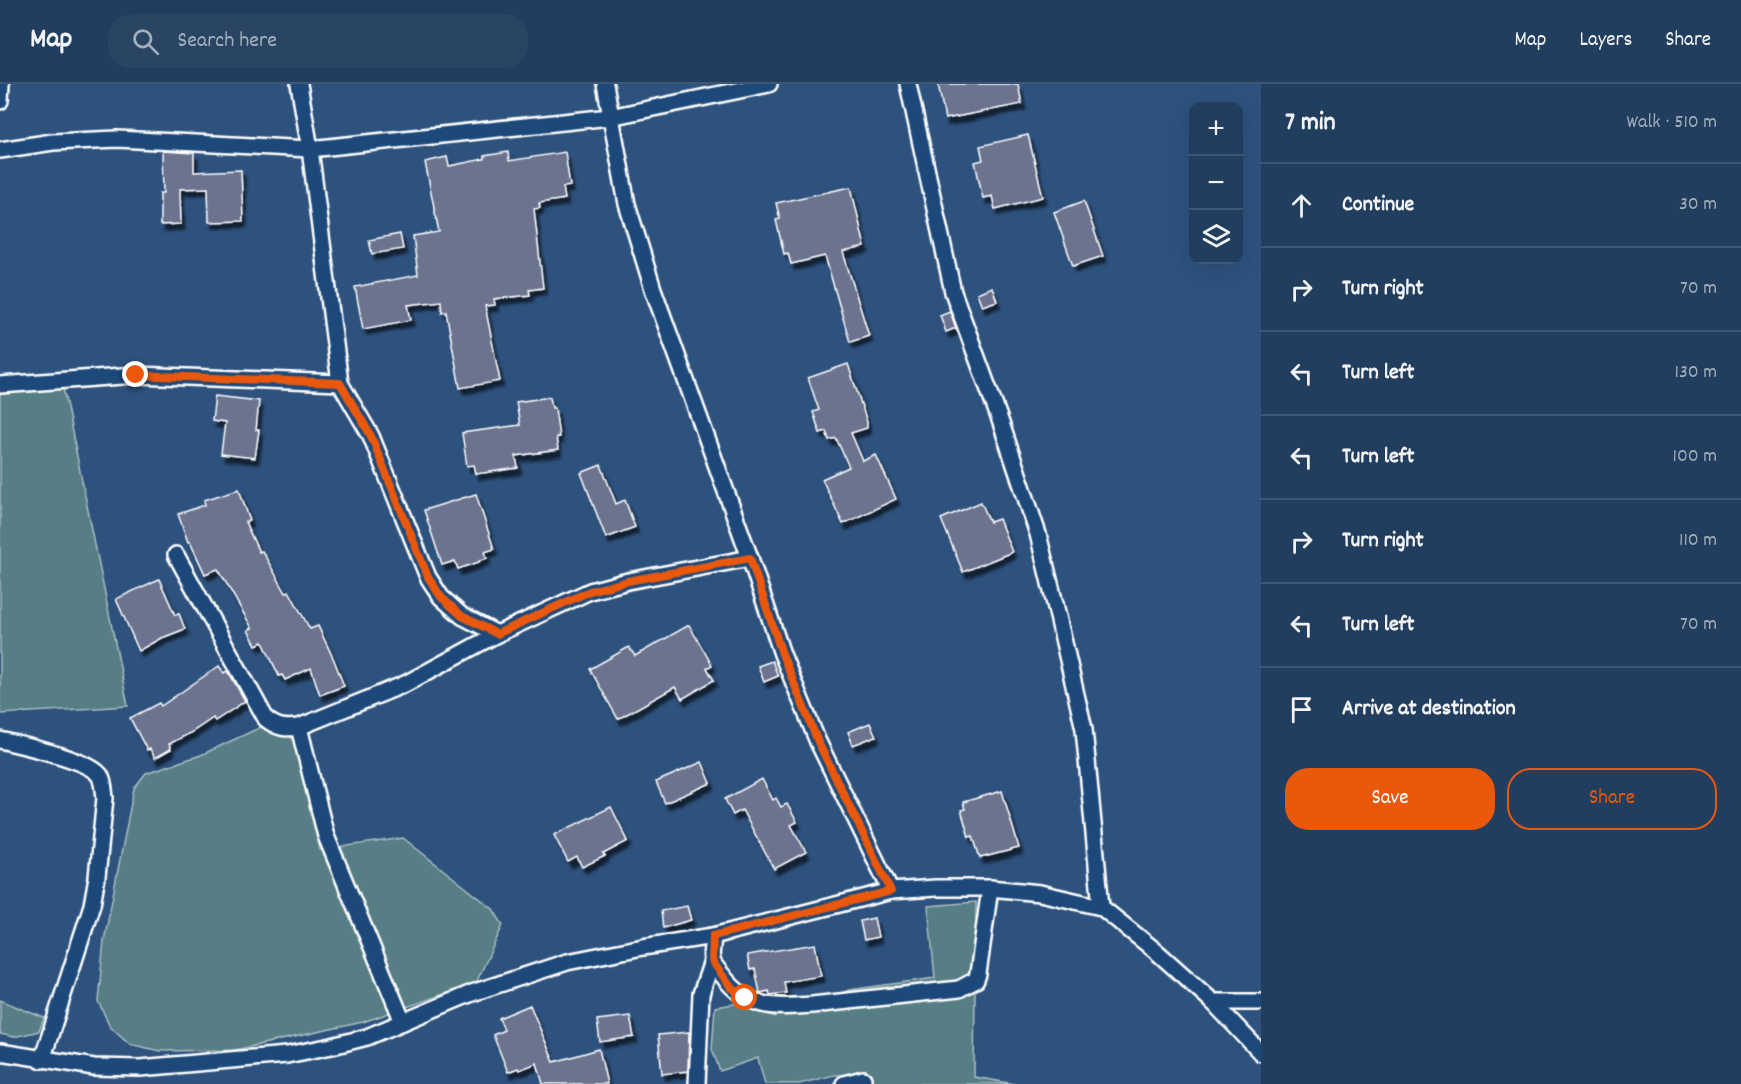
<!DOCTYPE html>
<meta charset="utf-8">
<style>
body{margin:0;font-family:Dekko,sans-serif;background:#2a4564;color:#f1f3f6}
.controls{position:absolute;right:18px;top:18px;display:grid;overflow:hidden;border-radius:12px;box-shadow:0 6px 24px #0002}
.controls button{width:54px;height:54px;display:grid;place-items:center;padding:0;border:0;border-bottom:2px solid #3f5773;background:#223e5e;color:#f1f3f6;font:30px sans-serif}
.stop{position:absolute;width:18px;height:18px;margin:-14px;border:4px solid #ea580c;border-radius:50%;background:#fff}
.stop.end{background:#ea580c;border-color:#fff;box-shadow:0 2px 6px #0008}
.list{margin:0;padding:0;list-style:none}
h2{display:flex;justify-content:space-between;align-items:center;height:78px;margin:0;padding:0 24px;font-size:26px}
h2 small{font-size:20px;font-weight:400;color:#a2aebc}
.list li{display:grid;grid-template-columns:39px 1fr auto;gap:18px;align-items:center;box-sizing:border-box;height:84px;padding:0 24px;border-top:2px solid #3f5773}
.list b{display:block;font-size:22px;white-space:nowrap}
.list em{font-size:20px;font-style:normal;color:#a2aebc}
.actions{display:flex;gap:12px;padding:18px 24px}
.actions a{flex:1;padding:14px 0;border:2px solid #ea580c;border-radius:24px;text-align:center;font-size:21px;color:#ea580c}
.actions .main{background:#ea580c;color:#fff}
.icon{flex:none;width:33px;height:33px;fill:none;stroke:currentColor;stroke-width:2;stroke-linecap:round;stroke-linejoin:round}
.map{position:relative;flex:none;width:1261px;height:1000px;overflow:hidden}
header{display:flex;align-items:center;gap:36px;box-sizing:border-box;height:84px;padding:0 30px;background:#223e5e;border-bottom:2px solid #3f5773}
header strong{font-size:28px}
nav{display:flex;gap:33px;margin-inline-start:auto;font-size:21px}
.search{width:420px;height:54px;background:#2a4564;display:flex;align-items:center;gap:15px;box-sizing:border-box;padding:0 21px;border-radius:24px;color:#a2aebc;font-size:22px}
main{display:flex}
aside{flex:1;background:#223e5e}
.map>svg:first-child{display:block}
</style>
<header>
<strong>Map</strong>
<div class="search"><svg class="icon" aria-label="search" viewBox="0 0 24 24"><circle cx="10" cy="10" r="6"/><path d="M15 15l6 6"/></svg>Search here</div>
<nav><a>Map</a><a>Layers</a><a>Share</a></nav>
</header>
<main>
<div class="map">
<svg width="1261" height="1000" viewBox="0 0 1261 1000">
<defs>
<filter id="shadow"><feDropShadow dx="3.5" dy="6" stdDeviation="1.5" flood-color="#0009"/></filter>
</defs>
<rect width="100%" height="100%" fill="#2e527e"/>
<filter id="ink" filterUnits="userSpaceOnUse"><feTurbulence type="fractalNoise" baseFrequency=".0167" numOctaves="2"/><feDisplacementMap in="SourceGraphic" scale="12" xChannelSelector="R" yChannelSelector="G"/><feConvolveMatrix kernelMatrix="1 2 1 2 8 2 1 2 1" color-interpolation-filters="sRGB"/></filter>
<g filter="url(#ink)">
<g fill="#577e84" stroke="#abbec2" stroke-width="1.5">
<path d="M63,304L128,622L0,630V310Z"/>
<path d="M274,637L295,649L320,766L403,754L493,825L503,841L476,899L363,938L235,966L160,967L130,960L110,942L98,917L104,857L134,704L146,689L201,671Z"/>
<path d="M976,818L974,993L1015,1000H873L871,989L834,991L799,1000H765L758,974L720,987L712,965L715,923L741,919L775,933L849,906L935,894L928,822Z"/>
<path d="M0,916L44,934L39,947L14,953L0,950Z"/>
</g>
<g fill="#6c738f" stroke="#fff" stroke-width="1.5" filter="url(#shadow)">
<path d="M938,0H1018L1022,20L945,35Z"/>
<path d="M1028,51L1043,113L995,125L992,112L983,114L975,78L983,76L980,62Z"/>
<path d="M163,67L194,69V88L241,86L243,137L209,138L208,104L180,105L181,140L160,141V109H164Z"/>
<path d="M508,68L509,77L565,68L570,102L563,103L565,115L539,119L540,124L534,125L543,204L529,206L530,211L494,215L495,221L485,222L500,297L460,304L446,227L442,228L441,217L408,221L411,236L363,245L355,203L418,191L413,152L439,148L425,78L447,73L449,82L484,75V72Z"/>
<path d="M851,103L865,163L843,168L869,252L850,258L825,172L791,180L788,169L784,170L776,136L780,135L776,119Z"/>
<path d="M1084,117L1103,172L1073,182L1054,128Z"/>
<path d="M400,150L403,165L372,170L369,156Z"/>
<path d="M992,203L997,217L982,222L977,209Z"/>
<path d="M950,227L956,244L946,248L940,231Z"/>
<path d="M848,280L867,338V344L851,349L863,377L876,371L896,415L843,440L822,395L849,383L836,354L829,356L826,347L820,349L813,328L819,326L808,294Z"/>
<path d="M215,312L259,317L256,346H259L255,374L221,370L225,339L212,337Z"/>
<path d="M550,313L552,324H555L559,353H556L558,366L516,372L518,384L476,390L474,381L467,382L462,349L520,341L516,318Z"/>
<path d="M601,381L616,420L625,416L635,443L606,454L581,389Z"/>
<path d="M239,405L250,437L245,438L259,468L262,467L286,509L289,507L310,545L318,542L334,576L344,602L320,611L311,584L285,596L282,591L279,592L263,558L256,561L248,546L252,544L218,485L205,490L190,458H188L178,430L205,421L204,416Z"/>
<path d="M476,410L494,465L485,468L487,474L479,477V478L458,485L455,477L442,481L424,426Z"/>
<path d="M981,418L990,438L999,435L1012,468L963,488L941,435Z"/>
<path d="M159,495L175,531L179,530L185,545L162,554L139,567L116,515Z"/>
<path d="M689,541L712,581L707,584L714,596L682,615L675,603L618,635L590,585L629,563L635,572Z"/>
<path d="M772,577L778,592L764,598L758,582Z"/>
<path d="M219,582L224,589L228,587L245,617L215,637L213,634L192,648L169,660L171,665L155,674L150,665L147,666L130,634L159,619L161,622Z"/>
<path d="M870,639L876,652L853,661L848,648Z"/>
<path d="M702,678L711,699L665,719L656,698Z"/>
<path d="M762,695L773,716L776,714L781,723L787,720L797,738L791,741L806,768L774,785L742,726L733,731L725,715Z"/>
<path d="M1002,707L1019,764L980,774L973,752L969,753L961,726L965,725L963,718Z"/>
<path d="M611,723L628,757L603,770L605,772L582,783L577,773L568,778L554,751Z"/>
<path d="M687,822L691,836L663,844L661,827Z"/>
<path d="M874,834L878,853L864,856L860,837Z"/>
<path d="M815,860L821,892L784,898L786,909L770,911L769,907L760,909L755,885L750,886L747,871Z"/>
<path d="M530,921L554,978L599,965L607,1000H543L537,979L519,986L518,984L508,988L493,951L504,946L499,934Z"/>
<path d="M630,932L634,953L600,958L597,936Z"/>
<path d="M689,948L688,987L662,990L658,951Z"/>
</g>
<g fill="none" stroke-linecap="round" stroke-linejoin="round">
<g stroke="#fff" stroke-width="20">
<g id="street">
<path d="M299,0L310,65L340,299"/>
<path d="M605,0L627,120L653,205L750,474L782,570L818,658L891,807"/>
<path d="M908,0L953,208L1001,339L1038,450L1056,524L1084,645L1101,823"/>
<path d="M0,17L1,0"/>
<path d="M0,66L53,58L117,55L310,65L610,33L769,0"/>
<path d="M0,301L136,291L340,299L371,352L428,493L441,513L462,532L497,550"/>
<path d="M176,471L266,635C277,644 286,645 299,643L405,600L497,550L590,507L628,497L750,474"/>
<path d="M299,643L326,752L403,938"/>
<path d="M0,656C20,661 88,675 100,691C104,697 104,707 105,714L97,793L92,821L42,976"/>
<path d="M713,852C713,859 710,869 712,876C713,881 719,887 723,892C748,925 774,924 812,921L959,905L976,896L978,890L990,804"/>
<path d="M1213,918H1261"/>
<path d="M0,968L94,983L140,984L287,971L332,962L367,953L472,909L567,878L643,863L713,852L891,807L936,804H990L1040,809L1101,823L1157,868L1213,918L1261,969"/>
<path d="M697,1000L701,910L712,877"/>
<path d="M844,1000L863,995"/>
</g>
</g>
<use href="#street" stroke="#1f4a7a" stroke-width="15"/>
</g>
</g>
<g fill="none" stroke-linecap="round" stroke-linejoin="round" filter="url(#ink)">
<path stroke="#ea580c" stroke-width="8" d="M136,291L340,299L371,352L428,493L441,513L462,532L497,550L590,507L628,497L750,474L782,570L818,658L891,807L713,852L712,877L731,903L745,914"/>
</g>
</svg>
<div class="controls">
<button>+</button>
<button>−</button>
<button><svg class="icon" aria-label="layers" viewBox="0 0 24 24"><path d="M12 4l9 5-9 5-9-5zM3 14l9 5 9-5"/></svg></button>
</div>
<div class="stop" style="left:745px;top:914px"></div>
<div class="stop end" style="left:136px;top:291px"></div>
</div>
<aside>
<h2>7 min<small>Walk · 510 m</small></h2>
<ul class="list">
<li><svg class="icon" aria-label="ahead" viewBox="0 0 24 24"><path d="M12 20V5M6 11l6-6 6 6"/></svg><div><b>Continue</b></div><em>30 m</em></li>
<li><svg class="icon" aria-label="right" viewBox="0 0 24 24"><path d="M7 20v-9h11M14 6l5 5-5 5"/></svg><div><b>Turn right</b></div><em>70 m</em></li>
<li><svg class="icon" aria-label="left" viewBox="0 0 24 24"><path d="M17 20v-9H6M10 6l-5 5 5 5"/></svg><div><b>Turn left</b></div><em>130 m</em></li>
<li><svg class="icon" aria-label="left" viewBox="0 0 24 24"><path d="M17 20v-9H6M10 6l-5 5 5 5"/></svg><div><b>Turn left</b></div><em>100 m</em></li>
<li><svg class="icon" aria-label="right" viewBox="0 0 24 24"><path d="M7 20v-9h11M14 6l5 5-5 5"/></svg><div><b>Turn right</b></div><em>110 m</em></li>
<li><svg class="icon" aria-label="left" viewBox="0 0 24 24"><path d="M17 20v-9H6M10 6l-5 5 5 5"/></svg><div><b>Turn left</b></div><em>70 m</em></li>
<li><svg class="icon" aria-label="arrive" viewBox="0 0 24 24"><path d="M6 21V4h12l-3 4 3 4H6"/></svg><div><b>Arrive at destination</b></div></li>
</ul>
<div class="actions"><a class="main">Save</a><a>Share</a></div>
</aside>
</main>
